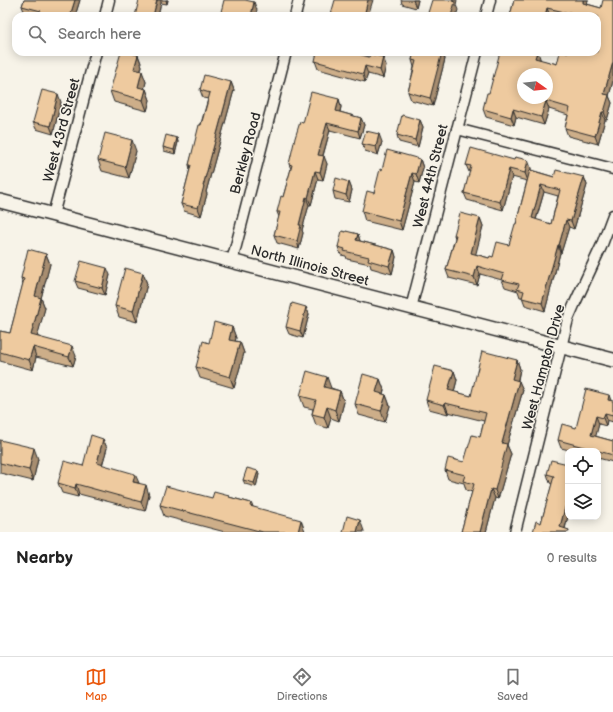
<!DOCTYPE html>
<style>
body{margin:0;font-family:"Balsamiq Sans",sans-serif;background:#f2f2f2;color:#222}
.controls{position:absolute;right:12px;bottom:12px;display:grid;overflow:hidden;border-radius:8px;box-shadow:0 2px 10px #0003}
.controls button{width:36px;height:36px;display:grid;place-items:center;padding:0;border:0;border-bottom:1px solid #e0e0e0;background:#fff;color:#222;font:20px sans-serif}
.compass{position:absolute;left:517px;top:68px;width:36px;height:36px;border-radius:50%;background:#fff;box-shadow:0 2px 10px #0003;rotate:105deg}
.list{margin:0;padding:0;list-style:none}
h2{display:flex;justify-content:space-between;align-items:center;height:52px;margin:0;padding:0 16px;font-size:17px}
h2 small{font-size:13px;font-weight:400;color:#767676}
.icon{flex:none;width:22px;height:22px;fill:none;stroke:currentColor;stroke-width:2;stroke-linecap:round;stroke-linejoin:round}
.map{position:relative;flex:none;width:613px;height:532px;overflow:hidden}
.search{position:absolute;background:#fff;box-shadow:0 2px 10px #0003;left:12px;right:12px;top:12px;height:44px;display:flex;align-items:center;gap:10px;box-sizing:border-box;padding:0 14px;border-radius:12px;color:#767676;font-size:15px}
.sheet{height:124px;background:#fff}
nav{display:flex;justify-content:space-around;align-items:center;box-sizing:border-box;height:56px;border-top:1px solid #e0e0e0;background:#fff;font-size:11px;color:#767676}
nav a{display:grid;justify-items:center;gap:2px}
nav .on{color:#ea580c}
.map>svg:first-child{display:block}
</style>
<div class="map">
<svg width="613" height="532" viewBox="0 0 613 532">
<rect width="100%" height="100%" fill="#f7f3e8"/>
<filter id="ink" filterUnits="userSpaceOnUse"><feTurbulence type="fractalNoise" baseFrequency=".025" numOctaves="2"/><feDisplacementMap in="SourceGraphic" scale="8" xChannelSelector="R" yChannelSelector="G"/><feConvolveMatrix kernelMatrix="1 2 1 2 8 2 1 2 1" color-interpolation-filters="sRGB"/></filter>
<g filter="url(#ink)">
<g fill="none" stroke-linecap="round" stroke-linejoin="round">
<g stroke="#2b2b2b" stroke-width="13">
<g id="minor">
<path d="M105,16L109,0"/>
<path d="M295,16L299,0"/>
<path d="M486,16L490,0"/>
<path d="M457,129L613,169"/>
<path d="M53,215L96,52"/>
<path d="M232,261L286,52"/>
<path d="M411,308L477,52"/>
<path d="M515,532L568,319L575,303L601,247L613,215"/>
</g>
</g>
<g stroke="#2b2b2b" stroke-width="16">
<path id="tertiary" d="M0,201L613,360"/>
</g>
<use href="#minor" stroke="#f7f3e8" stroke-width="10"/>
<use href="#tertiary" stroke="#f7f3e8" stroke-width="13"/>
</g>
<g fill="#cdae89" stroke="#2b2b2b" fill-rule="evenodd">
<path d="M24,0H80L75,16H33L25,14L22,6Z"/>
<path d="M139,0H168L167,4L161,3Z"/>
<path d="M401,0H418L416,8L402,4Z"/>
<path d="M514,0H588L587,4L601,8L613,0V81L609,96L612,103L607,120H605L598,144L568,136L565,128L568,115L549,109L544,125L516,117L514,125L486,117L483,109L489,93L540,58V60L557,64L597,52V16H510Z"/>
<path d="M414,52H444L443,55L445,59L433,106L411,100L408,92L414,67L412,60Z"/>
<path d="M356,54L386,65L383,78L368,74L365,82L318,69L315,61Z"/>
<path d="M138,55L142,66L141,70L146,82L144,89H146L150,100L147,111L114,102L110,91Z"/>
<path d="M231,82L234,90L206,192L207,194L201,216L184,211L181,204L190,169L189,165L208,99L203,98L200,90Z"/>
<path d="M339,99L341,107L340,112L361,118L364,125L360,138L330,130L323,156L327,164L323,180L318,179L311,205H309L302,230L303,233L299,249L277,243L274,235L279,217L277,212L283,197L291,169L289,164L303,123Z"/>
<path d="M61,102L53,134L36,129L33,122Z"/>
<path d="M420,120L423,127L418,147L399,142L397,135Z"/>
<path d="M177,138L178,142L175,154L164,151L163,147Z"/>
<path d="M382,142L378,155L365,151L362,144Z"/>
<path d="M136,151L129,178L102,171L98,160Z"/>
<path d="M420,159L423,168L419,183L415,182L402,230L365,221L362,211L374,193Z"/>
<path d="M466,165L531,168V170L554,177H584L587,185L574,229L569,227L561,253H560L545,311L525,305L522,297H520L518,291L505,287L502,280L480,274L477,285L449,278L446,270L455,238L454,235L480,218L483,226L475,254L489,258L493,257L509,245L516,224L527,181L512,177L503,210L467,200L464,193L470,173L469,172ZM544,192L558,196L551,224L536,220Z"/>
<path d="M349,182L352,190L349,202L335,199L333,191Z"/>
<path d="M346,232L358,234L360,241L394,250L396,257L392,274L371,268L370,264L347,259L346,256L341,255L338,247Z"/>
<path d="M46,254L50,264L41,298L45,308L37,336L76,356L73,366L36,357L33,370L0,361V331L10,333L23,284L21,278Z"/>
<path d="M143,273L147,284L137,322L119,317L115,306Z"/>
<path d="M110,275L105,295L78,288L75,281Z"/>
<path d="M306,307L309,314L303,338L289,334L286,327Z"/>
<path d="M232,327L236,338L235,341L240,342L244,353L234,388L200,378L196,367L209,343Z"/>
<path d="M517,360L520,369L518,380L523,390L507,445L511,454L498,499L495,498L486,532H461L472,492L466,490L464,483L448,479L445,470L464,462L480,437L484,421L448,412V414L429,409L426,400L454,371L457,380L454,392L471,396Z"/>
<path d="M380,379L384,390L383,394L386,395L390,406L385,422L359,415L355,404Z"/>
<path d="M331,388L340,391L344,402L339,421L331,418L328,428L316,425L312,414L313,409L304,407L300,396Z"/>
<path d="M612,401H613V422L607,420L606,426L599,424L595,436L613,441V462L598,458V451H573L561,448L558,440L576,428Z"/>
<path d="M103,439L107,448L102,465L139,484L149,495L145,511L79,494L78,497L62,493L58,483L83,466Z"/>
<path d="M0,440L38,459L33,481L0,473Z"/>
<path d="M568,464V516L565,529L569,530V532H533L541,523L552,484L550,483L547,474Z"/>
<path d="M258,471L259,474L256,487L245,484L243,480Z"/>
<path d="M229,496V497L251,503L253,507L305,531V532H225L164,516L160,505Z"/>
</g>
<g fill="#a78d6f" stroke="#2b2b2b">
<path d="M75,0H80L75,16H70Z"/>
<path d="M157,0H161V3L158,16H153Z"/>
<path d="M166,0H168L167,4Z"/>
<path d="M368,0H373L368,16L365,12Z"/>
<path d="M413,0H418L416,8Z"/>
<path d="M453,0H457L456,5L458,10L456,16H451Z"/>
<path d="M583,0H588L586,11L583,3Z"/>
<path d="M254,2L257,10L255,16H251Z"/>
<path d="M547,8L550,16H545Z"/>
<path d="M440,52H444L443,55L445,59L433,106L430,98Z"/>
<path d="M537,52H538L540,58L538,66L535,58Z"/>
<path d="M138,55L142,66L138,80L134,69Z"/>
<path d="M383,57L386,65L383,78L380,70Z"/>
<path d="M613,62V81L609,96L612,103L607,120L604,112V94Z"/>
<path d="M365,66L368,74L365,82L363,74Z"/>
<path d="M142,71L146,82L142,98L138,87Z"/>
<path d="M231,82L234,90L206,192L207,194L201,216L198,208L203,186Z"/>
<path d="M146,89L150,100L147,111L143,100Z"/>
<path d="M58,94L61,102L53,134L50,126Z"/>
<path d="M339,99L341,107L338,119L336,111Z"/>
<path d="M546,101L549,109L544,125L541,117Z"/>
<path d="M513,109L516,117L514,125L511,117Z"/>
<path d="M602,112L605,120L598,144L595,136Z"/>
<path d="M361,118L364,125L360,138L358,131Z"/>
<path d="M420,120L423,127L418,147L415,140Z"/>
<path d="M327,123L330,130L321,162L318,155Z"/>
<path d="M379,134L382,142L378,155L376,147Z"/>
<path d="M177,138L178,142L175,154L174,150Z"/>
<path d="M132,140L136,151L129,178L125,167Z"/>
<path d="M324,156L327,164L323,180L320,172Z"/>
<path d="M420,159L423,168L419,183L416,174Z"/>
<path d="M528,160L531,168L528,181L525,173Z"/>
<path d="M509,169L512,177L503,210L500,202Z"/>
<path d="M315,171L318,179L311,205L308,198Z"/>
<path d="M412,173L415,182L402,230L399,221Z"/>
<path d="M584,177L587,185L574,229L571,221Z"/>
<path d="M349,182L352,190L349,202L346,195Z"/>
<path d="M541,185L544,192L534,226L532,218Z"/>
<path d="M306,197L309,205L302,230L303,233L299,249L297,241L299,225Z"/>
<path d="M480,218L483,226L474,261L471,253Z"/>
<path d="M566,220L569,227L561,253L559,245Z"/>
<path d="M358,234L360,241L356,240Z"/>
<path d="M558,245L560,253L545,311L542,303Z"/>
<path d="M394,250L396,257L392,274L389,266Z"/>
<path d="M46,254L50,264L39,306L35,296Z"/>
<path d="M477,266L480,274L477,285L474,277Z"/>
<path d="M107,268L110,275L105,295L102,288Z"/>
<path d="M143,273L147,284L137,322L133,311Z"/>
<path d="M41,298L45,308L35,345L31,335Z"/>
<path d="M306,307L309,314L303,338L300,331Z"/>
<path d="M232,327L236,338L233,350L229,340Z"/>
<path d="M240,342L244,353L234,388L230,377Z"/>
<path d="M72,346L76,356L73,366L69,357Z"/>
<path d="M33,347L36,357L33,370L29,360Z"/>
<path d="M517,360L520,369L516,388L512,379Z"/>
<path d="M454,371L457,380L452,399L448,390Z"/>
<path d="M327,377L331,388L328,398L324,387Z"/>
<path d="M380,379L384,390L380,403L376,392Z"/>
<path d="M519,381L523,390L507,445L511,454L498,499L495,490L502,443Z"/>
<path d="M340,391L344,402L339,421L335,410Z"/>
<path d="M386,395L390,406L385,422L381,411Z"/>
<path d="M609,395L612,403L608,400Z"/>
<path d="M445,403L448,412V414L444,405Z"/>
<path d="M327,407L331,418L328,428L324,417Z"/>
<path d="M605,413L607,420L606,426L603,418Z"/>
<path d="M596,416L599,424L594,443L591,435Z"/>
<path d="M103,439L107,448L100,473L97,463Z"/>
<path d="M34,448L38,459L33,481L29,470Z"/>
<path d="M258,471L259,474L256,487L254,483Z"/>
<path d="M135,474L139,483L133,482Z"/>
<path d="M76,484L79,494L78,497L75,488Z"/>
<path d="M146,485L149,495L145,511L141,502Z"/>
<path d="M491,489L495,498L486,532H480Z"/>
<path d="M568,496V516L564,532L560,527Z"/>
<path d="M301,520L305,531V532H298Z"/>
<path d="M360,520L364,531V532H357Z"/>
</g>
<g fill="#eeca9f" stroke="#2b2b2b" fill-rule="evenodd">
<path d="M24,0H75L70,16H39L41,11L22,6Z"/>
<path d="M139,0H157L153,16H135Z"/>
<path d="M224,0H245L254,2L251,16H220Z"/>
<path d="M335,0H368L365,12L382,16H332L333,14H331Z"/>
<path d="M432,0H453L452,1L455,2L451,16H427Z"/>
<path d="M514,0H583V3L601,8L603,0H613V62L604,94L609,95L604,112H602L595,136L565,128L570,108L546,101L541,117L513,109L511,117L483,109L487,93H489L500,52H537L535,58L557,64L560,52H597V16H583L569,12V13L547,8L545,16H537L532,15V16H510ZM523,74H547V98H523Z"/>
<path d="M121,52H127L138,55L134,69L142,71L138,87L146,89L143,100L110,91Z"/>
<path d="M317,52H351L369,57L370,54L383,57L380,70L365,66L363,74L315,61Z"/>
<path d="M414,52H442L430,98L408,92L416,61L412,60Z"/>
<path d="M204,75L231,82L203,186H204L198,208L181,204L191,165H189L199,125H201L210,93L200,90Z"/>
<path d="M42,90L58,94L50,126L33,122Z"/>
<path d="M311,92L339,99L336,111L361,118L358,131L327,123L318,155L324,156L320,172L315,171L308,198L306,197L299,225H301L297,241L274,235L280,212H277L281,196L283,197L292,165L289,164L295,138L300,122L303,123Z"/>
<path d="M402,115L420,120L415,140L397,135Z"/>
<path d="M366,131L379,134L376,147L362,144Z"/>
<path d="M105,133L132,140L125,167L98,160Z"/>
<path d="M166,135L177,138L174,150L163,147Z"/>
<path d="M471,148L514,160L515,157L528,160L525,173L509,169L500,202L464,193L471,166L466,165Z"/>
<path d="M387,150L420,159L416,174L412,173L399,221L362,211L367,191L374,193L380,169L382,170Z"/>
<path d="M530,170L554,177L556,170L584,177L571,221L566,220L559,245H558L542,303L522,298L524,291L517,289L519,284L502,280L504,274L477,266L474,277L446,270L456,235H454L460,213L480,218L471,253L489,258L490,256L493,257L497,242L509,245L515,224H516ZM541,185L560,190L551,224L532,218Z"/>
<path d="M336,178L349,182L346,195L333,191Z"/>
<path d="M342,231L346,232V231L358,234L356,240L394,250L389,266L368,260L369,257L344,251L345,249L338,247Z"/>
<path d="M28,249L46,254L35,296L41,298L31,335L72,346L69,357L33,347L29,360L0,352V331L10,333L24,279L21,278Z"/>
<path d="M81,261L107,268L102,288L75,281Z"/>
<path d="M125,268L143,273L133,311L115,306Z"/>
<path d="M292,303L306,307L300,331L286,327Z"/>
<path d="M214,322L232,327L229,340L240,342L230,377L196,367L203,341L209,343Z"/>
<path d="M482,351L517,360L512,379L519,381L502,443L507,444L495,490L491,489L480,532H461L474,484L463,481L465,475L445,470L448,458L464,462L472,435L480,437L486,413L445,403L444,405L426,400L435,366L454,371L448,390L471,396Z"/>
<path d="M307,371L327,377L324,387L340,391L335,410L327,407L324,417L312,414L316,400L300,396Z"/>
<path d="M363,374L380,379L376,392L386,395L381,411L355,404Z"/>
<path d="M586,389L609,395L608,400L613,401V415L605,413L603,418L596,416L591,435L613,441V455L558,440L562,424L576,428Z"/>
<path d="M91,435L103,439L97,463L135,474L133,482L146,485L141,502L76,484L75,488L58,483L64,461L83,466Z"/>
<path d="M0,440L34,448L29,470L0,463Z"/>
<path d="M551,460L568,464V496L560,527L569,530L568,532H533L536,521L541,523L554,476L547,474Z"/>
<path d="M247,468L258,471L254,483L243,480Z"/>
<path d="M166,486L212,498L214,492L229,496V497L251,503L250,506L301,520L298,532H263L160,505Z"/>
<path d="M347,516L360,520L357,532H343Z"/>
</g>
</g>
<g text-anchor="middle" stroke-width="3" stroke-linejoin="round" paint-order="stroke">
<g font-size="14" fill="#2b2b2b" stroke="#f7f3e8">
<text transform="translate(61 130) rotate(-75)" y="5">West 43rd Street</text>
<text transform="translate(245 153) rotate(-75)" y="5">Berkley Road</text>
<text transform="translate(430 176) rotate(-76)" y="5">West 44th Street</text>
<text transform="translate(310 265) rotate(15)" y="5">North Illinois Street</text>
<text transform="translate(543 367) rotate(-75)" y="5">West Hampton Drive</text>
</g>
</g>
</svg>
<div class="controls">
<button><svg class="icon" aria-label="locate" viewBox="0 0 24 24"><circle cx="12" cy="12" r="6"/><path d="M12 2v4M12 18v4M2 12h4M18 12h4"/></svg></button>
<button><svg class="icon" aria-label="layers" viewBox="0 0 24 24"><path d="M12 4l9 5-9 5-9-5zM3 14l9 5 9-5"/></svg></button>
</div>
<svg class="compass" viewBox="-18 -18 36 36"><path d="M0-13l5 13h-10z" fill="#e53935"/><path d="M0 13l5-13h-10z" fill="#767676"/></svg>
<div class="search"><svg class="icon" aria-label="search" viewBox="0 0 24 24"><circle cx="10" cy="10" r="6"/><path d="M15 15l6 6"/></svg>Search here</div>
</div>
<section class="sheet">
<h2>Nearby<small>0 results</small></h2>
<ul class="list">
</ul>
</section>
<nav>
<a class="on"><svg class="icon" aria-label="map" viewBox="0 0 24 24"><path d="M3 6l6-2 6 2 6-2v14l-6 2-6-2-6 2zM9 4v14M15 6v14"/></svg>Map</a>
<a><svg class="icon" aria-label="directions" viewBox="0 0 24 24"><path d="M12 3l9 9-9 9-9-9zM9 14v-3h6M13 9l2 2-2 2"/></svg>Directions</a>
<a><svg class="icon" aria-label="saved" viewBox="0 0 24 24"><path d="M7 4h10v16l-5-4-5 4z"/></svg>Saved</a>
</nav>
